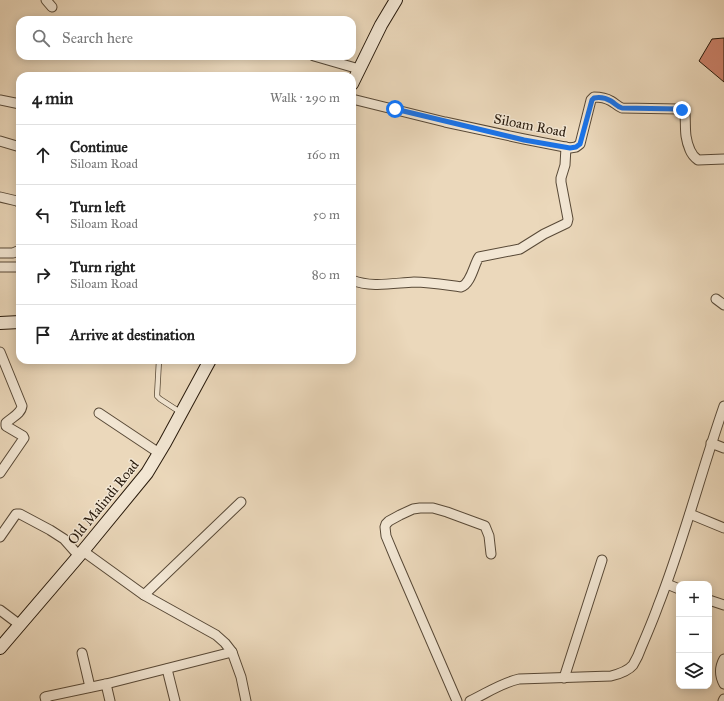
<!DOCTYPE html>
<meta charset="utf-8">
<style>
body{margin:0;font-family:"IM FELL Great Primer",serif;background:#f6f6f6;color:#222}
.controls{position:absolute;right:12px;bottom:12px;display:grid;overflow:hidden;border-radius:8px;box-shadow:0 2px 10px #0003}
.controls button{width:36px;height:36px;display:grid;place-items:center;padding:0;border:0;border-bottom:1px solid #e0e0e0;background:#fff;color:#222;font:20px sans-serif}
.stop{position:absolute;width:12px;height:12px;margin:-9px;border:3px solid #1a73e8;border-radius:50%;background:#fff}
.stop.end{background:#1a73e8;border-color:#fff;box-shadow:0 1px 4px #0008}
.list{margin:0;padding:0;list-style:none}
h2{display:flex;justify-content:space-between;align-items:center;height:52px;margin:0;padding:0 16px;font-size:17px}
h2 small{font-size:13px;font-weight:400;color:#767676}
.list li{display:grid;grid-template-columns:26px 1fr auto;gap:12px;align-items:center;box-sizing:border-box;height:60px;padding:0 16px;border-top:1px solid #e0e0e0}
.list b{display:block;font-size:15px;white-space:nowrap}
.list p{margin:0;font-size:13px;white-space:nowrap;color:#767676}
.list em{font-size:13px;font-style:normal;color:#767676}
.icon{flex:none;width:22px;height:22px;fill:none;stroke:currentColor;stroke-width:2;stroke-linecap:round;stroke-linejoin:round}
.map{position:relative;flex:none;width:724px;height:701px;overflow:hidden}
.search{position:absolute;background:#fff;box-shadow:0 2px 10px #0003;left:16px;top:16px;width:340px;height:44px;display:flex;align-items:center;gap:10px;box-sizing:border-box;padding:0 14px;border-radius:12px;color:#767676;font-size:15px}
.panel{position:absolute;background:#fff;box-shadow:0 2px 10px #0003;left:16px;top:72px;width:340px;height:292px;border-radius:12px}
.map>svg:first-child{display:block}
</style>
<div class="map">
<svg width="724" height="701" viewBox="0 0 724 701">
<rect width="100%" height="100%" fill="#ebd8bb"/>
<filter id="stains"><feTurbulence type="fractalNoise" baseFrequency=".005" numOctaves="4"/><feColorMatrix values="0 0 0 0 .2 0 0 0 0 .09 0 0 0 0 .02 0 0 0 .5 -.17"/></filter>
<radialGradient id="worn" r=".72"><stop offset=".6" stop-color="#630" stop-opacity="0"/><stop offset="1" stop-color="#630" stop-opacity=".3"/></radialGradient>
<path fill="#cc836c" stroke="#27190b" d="M724,38V82L699,61L712,39Z"/>
<g fill="none" stroke-linecap="round" stroke-linejoin="round">
<g stroke="#584937" stroke-width="6">
<path id="service" d="M159,360L157,396L160,399L180,412"/>
</g>
<g stroke="#584937" stroke-width="11">
<g id="minor">
<path d="M46,0L52,7"/>
<path d="M314,56L359,69"/>
<path d="M352,99L445,122L524,139L570,148L576,147L580,144L591,100L594,97C599,97 606,98 611,101C615,103 617,106 622,108L679,109L684,111L685,114C686,128 684,136 690,150C692,155 694,157 698,160L724,159"/>
<path d="M0,100L20,104"/>
<path d="M0,141L20,147"/>
<path d="M0,197L17,201L20,203"/>
<path d="M0,253H13L20,250"/>
<path d="M0,267H20"/>
<path d="M352,280C371,288 394,283 414,282C430,282 446,285 461,287C471,284 474,264 479,257L520,249L544,234L567,223L568,219L561,182V178L565,165L566,147"/>
<path d="M716,299L724,305"/>
<path d="M0,352L22,406C21,414 12,417 6,423V426L23,436L24,438L0,473"/>
<path d="M99,413L159,453"/>
<path d="M711,443L724,448"/>
<path d="M690,514L724,528"/>
<path d="M0,537L16,514H20L50,530L64,539L79,556"/>
<path d="M83,551L144,595L216,635L225,643L232,652L241,677L246,701"/>
<path d="M667,584L679,589"/>
<path d="M144,595L241,502"/>
<path d="M709,600L724,605"/>
<path d="M0,610L20,625"/>
<path d="M82,653L90,687"/>
<path d="M724,659C719,668 719,675 724,684"/>
<path d="M167,669L175,701"/>
<path d="M564,678L602,560"/>
<path d="M106,684L110,701"/>
<path d="M46,701L45,697L106,684L232,652"/>
<path d="M457,701L396,560L386,536L385,527L386,524L389,521L400,515L413,509L420,508H433L447,512L485,526L489,536L491,554"/>
<path d="M470,701C487,693 501,683 519,679L611,676C619,674 628,671 633,665C636,660 639,654 641,648C647,634 653,620 658,606C684,540 701,472 724,406"/>
<path d="M723,701L724,699"/>
</g>
</g>
<g stroke="#27190b" stroke-width="14">
<g id="secondary">
<path d="M352,84L381,25L396,0"/>
<path d="M0,323L20,322"/>
<path d="M0,648L83,551L147,473L165,443L210,360"/>
</g>
</g>
<use href="#service" stroke="#f2e6d3" stroke-width="4.5"/>
<use href="#minor" stroke="#f2e6d3" stroke-width="9"/>
<use href="#secondary" stroke="#f2e6d3" stroke-width="12"/>
</g>
<g fill="none" stroke-linecap="round" stroke-linejoin="round">
<path stroke="#1a73e8" stroke-width="5" d="M395,109L524,140L570,148L576,147L580,144L592,100L594,98C599,97 606,98 611,101C616,104 616,106 622,108L679,109L682,110"/>
</g>
<g text-anchor="middle" stroke-width="3" stroke-linejoin="round" paint-order="stroke">
<g font-size="14" fill="#27190b" stroke="#f2e6d3">
<text transform="translate(530 125) rotate(11)" y="5">Siloam Road</text>
<text transform="translate(103 502) rotate(-51)" y="5">Old Malindi Road</text>
</g>
</g>
<rect width="100%" height="100%" filter="url(#stains)"/>
<rect width="100%" height="100%" fill="url(#worn)"/>
</svg>
<div class="controls">
<button>+</button>
<button>−</button>
<button><svg class="icon" aria-label="layers" viewBox="0 0 24 24"><path d="M12 4l9 5-9 5-9-5zM3 14l9 5 9-5"/></svg></button>
</div>
<div class="stop" style="left:395px;top:109px"></div>
<div class="stop end" style="left:682px;top:110px"></div>
<div class="search"><svg class="icon" aria-label="search" viewBox="0 0 24 24"><circle cx="10" cy="10" r="6"/><path d="M15 15l6 6"/></svg>Search here</div>
<section class="panel">
<h2>4 min<small>Walk · 290 m</small></h2>
<ul class="list">
<li><svg class="icon" aria-label="ahead" viewBox="0 0 24 24"><path d="M12 20V5M6 11l6-6 6 6"/></svg><div><b>Continue</b><p>Siloam Road</p></div><em>160 m</em></li>
<li><svg class="icon" aria-label="left" viewBox="0 0 24 24"><path d="M17 20v-9H6M10 6l-5 5 5 5"/></svg><div><b>Turn left</b><p>Siloam Road</p></div><em>50 m</em></li>
<li><svg class="icon" aria-label="right" viewBox="0 0 24 24"><path d="M7 20v-9h11M14 6l5 5-5 5"/></svg><div><b>Turn right</b><p>Siloam Road</p></div><em>80 m</em></li>
<li><svg class="icon" aria-label="arrive" viewBox="0 0 24 24"><path d="M6 21V4h12l-3 4 3 4H6"/></svg><div><b>Arrive at destination</b></div></li>
</ul>
</section>
</div>
